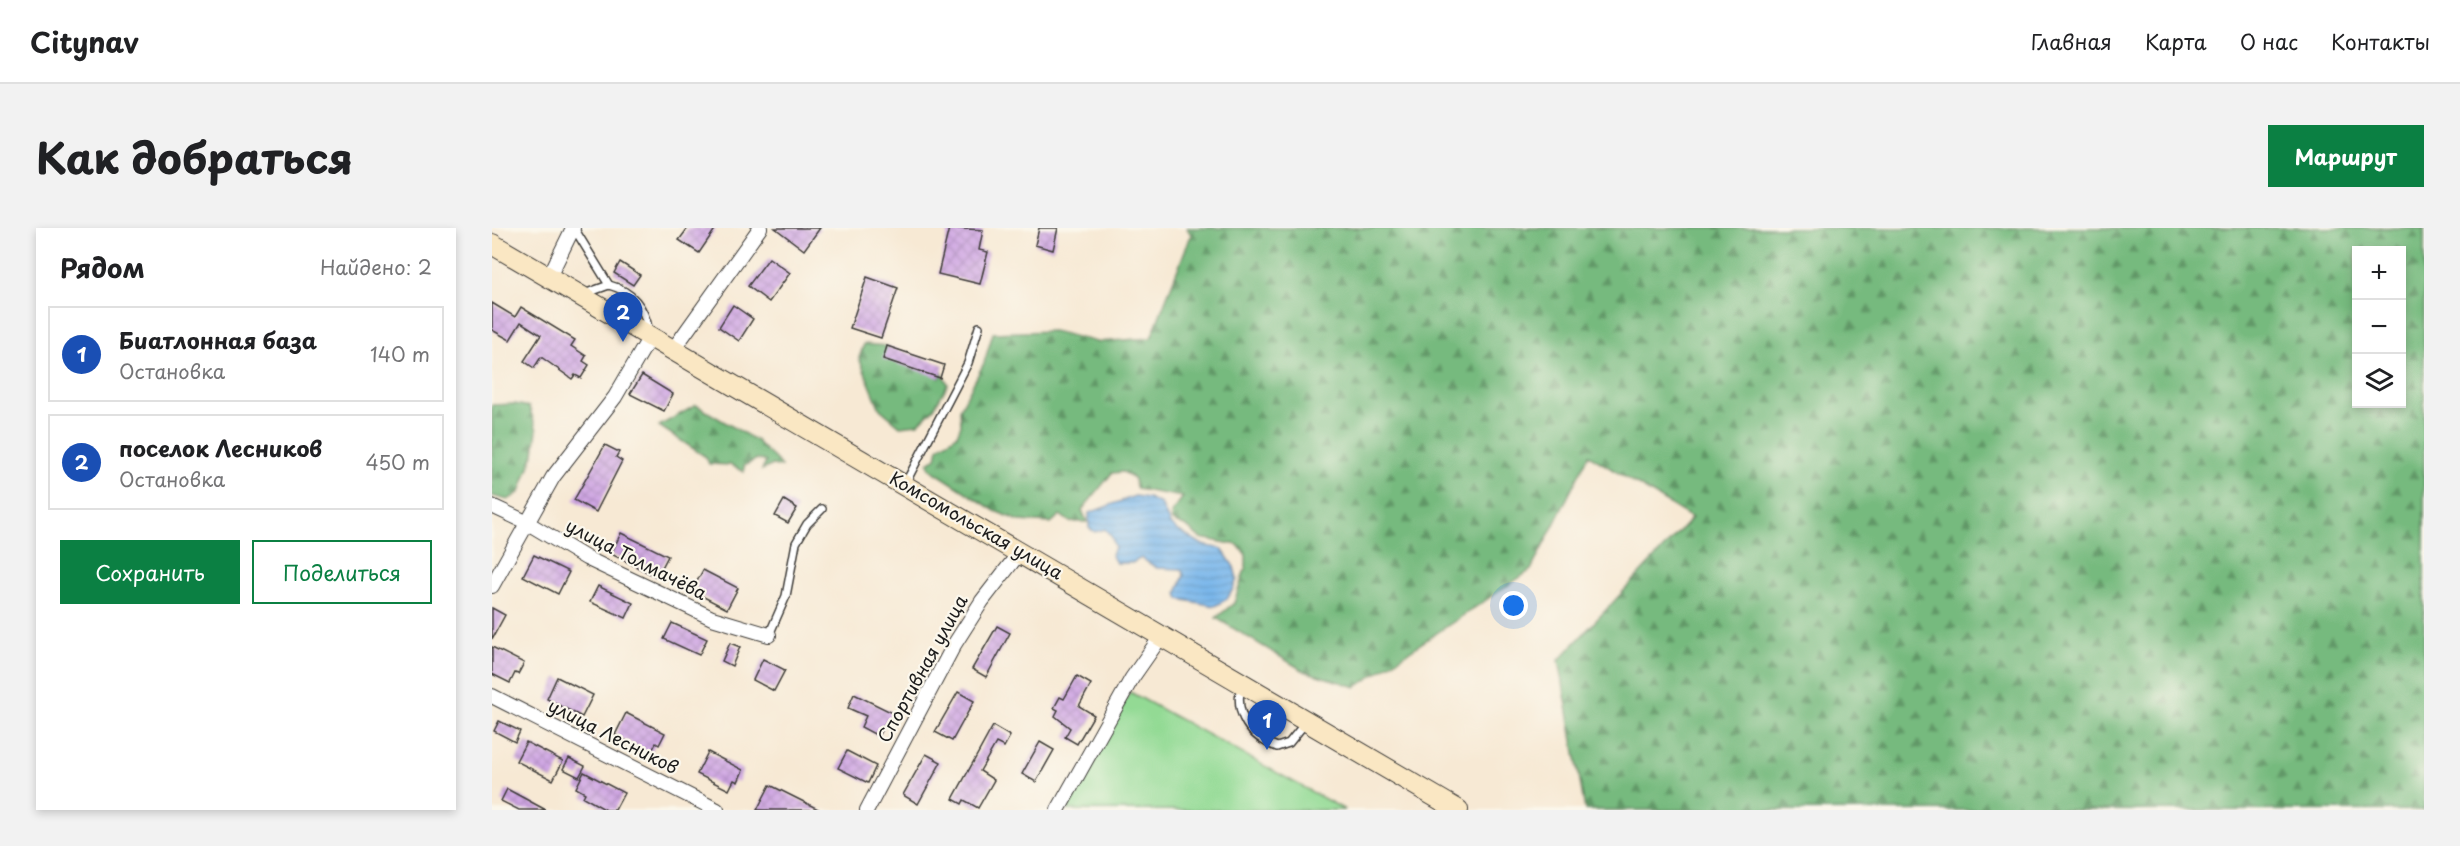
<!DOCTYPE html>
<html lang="ru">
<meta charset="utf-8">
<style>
body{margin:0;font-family:"Playpen Sans",sans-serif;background:#f2f2f2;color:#202124}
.controls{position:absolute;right:18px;top:18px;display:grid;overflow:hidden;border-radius:0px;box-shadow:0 3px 9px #0003}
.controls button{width:54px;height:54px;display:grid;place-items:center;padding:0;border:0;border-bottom:2px solid #e0e0e0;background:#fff;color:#202124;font:30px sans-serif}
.you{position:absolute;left:1022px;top:378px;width:21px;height:21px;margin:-15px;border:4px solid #fff;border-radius:50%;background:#1a73e8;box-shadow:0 0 0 9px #1a73e833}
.badge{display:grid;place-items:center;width:39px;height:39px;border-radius:50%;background:#0b8043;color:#fff;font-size:20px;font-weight:700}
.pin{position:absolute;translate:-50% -50px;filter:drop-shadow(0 2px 3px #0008)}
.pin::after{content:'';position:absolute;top:32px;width:21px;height:18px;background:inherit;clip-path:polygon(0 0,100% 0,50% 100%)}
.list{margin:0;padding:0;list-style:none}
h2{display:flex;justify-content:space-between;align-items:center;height:78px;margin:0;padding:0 24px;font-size:26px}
h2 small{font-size:20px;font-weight:400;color:#757577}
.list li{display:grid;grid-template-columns:39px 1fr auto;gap:18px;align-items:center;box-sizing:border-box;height:96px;margin:0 12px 12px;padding:0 12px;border:2px solid #e0e0e0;border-radius:0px}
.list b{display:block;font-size:22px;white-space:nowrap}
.list p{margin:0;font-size:20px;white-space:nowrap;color:#757577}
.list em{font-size:20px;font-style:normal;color:#757577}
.actions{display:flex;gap:12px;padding:18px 24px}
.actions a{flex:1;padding:14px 0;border:2px solid #0b8043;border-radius:0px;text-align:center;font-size:21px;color:#0b8043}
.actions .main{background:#0b8043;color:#fff}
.icon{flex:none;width:33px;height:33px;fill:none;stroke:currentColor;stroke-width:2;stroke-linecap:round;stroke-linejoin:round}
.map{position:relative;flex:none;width:1932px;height:582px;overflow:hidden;border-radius:0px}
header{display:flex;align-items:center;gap:36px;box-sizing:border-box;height:84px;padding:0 30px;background:#fff;border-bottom:2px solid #e0e0e0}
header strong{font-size:28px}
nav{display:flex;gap:33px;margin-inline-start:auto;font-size:21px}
.intro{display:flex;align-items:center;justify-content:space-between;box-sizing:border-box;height:144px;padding:0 36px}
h1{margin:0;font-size:42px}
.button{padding:15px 27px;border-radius:0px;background:#0b8043;color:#fff;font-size:21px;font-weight:700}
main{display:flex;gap:36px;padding:0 36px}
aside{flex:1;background:#fff;border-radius:0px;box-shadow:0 3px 9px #0003}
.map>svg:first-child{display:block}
</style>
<header>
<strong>Citynav</strong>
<nav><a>Главная</a><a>Карта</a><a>О нас</a><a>Контакты</a></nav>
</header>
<div class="intro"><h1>Как добраться</h1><a class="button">Маршрут</a></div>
<main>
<aside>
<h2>Рядом<small>Найдено: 2</small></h2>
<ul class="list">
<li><span class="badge" style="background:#1a4fb4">1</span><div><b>Биатлонная база</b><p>Остановка</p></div><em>140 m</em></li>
<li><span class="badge" style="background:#1a4fb4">2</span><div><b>поселок Лесников</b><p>Остановка</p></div><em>450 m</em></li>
</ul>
<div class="actions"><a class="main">Сохранить</a><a>Поделиться</a></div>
</aside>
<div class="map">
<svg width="1932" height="582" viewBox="0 0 1932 582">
<defs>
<pattern id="forest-firs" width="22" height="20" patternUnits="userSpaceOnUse" patternTransform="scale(1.5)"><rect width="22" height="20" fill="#76ba7e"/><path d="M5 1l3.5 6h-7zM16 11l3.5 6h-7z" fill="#609666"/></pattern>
<pattern id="water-rules" width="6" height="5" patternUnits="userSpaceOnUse" patternTransform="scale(1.5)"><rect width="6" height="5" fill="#78b6eb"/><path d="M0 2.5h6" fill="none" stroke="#679cc9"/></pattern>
<pattern id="building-cross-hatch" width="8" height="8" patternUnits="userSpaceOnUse" patternTransform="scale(1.5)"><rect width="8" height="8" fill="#cfa6e3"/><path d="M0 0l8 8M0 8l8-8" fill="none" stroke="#b18ec2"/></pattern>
</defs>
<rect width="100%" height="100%" fill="#fbf7ec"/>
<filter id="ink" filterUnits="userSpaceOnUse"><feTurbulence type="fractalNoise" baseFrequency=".0167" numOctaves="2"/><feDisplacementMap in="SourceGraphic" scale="12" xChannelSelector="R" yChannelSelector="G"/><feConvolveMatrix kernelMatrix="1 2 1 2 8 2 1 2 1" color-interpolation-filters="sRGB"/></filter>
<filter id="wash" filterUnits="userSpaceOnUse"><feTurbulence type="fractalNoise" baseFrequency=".008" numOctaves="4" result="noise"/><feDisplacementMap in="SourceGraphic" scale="24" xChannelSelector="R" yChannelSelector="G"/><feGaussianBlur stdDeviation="1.35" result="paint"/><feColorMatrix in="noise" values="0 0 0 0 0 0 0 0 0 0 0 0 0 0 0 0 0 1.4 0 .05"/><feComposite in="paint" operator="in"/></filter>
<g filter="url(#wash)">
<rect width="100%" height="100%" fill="#f7e9d4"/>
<g fill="url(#forest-firs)" stroke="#496b4d" stroke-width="1.5" fill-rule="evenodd">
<path d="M695,0H1932V582H1093L1067,432L1200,290L1097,227L1039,342L864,459L812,443L724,390L742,375L754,338V327L746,317L708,310L695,299L680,293L679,285L691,269L645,261L641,249L631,244L620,245L590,282L595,294H578L568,287L559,295L527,293L503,283L438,241L436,235L444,230L446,220L465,207L469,197L468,181L492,135L501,105L561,103L605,114L659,110L699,7ZM1864,22H1910V176H1864Z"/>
<path d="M372,116L395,118L448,150L450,144L456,156L442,180L426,196L408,198L388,181L367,130Z"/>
<path d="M23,176L37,179L45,202L42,225L28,264L16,272L0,268V177Z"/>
<path d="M204,177L265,213C271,223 284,228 289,239L281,237L270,242L274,234L265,231L252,238V244L239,237L217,236L214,229L167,198Z"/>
</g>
<path fill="#93da94" stroke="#587b58" stroke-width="1.5" d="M638,464L853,582H575Z"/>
<path fill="url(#water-rules)" stroke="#4a6984" stroke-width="1.5" d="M643,268L656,270L669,276L678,296L685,302L711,317L730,321L742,339L745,351L741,361L735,371L723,378L687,371L685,365L692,347L689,341L665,340L649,330L640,335H624L619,326L623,320L620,309L613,301L603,304L597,300V285Z"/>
<g id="blocks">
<g fill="url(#building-cross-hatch)">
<path d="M196,0H224L207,25L187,12Z"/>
<path d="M283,0H328L312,22Z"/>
<path d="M457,0L491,2L487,22L496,24L488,56L446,46Z"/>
<path d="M547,0H566L561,22L543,17Z"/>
<path d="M277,30L298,45L277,74L256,58Z"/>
<path d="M128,34L148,47L141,57L122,45Z"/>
<path d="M375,49L406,60L389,110L358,100Z"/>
<path d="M0,75L23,89L29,79L83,112L79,118L94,128L91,133L97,137L89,150L83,147L80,151L49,129L42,140L32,133L49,107L29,94L18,112L0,102Z"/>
<path d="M241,77L261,91L247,113L227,99Z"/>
<path d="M395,118L452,137L448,150L391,131Z"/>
<path d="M150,147L181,166L172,183L138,166Z"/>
<path d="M113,217L127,224L124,229L130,233L104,284L82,272Z"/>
<path d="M292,272L305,280L296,295L283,288Z"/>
<path d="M129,305L176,328L165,349L119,326Z"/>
<path d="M42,327L77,344L66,366L31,348Z"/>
<path d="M211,342L246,360L235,381L200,363Z"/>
<path d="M106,358L141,375L134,390L98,374Z"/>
<path d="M0,380L13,387L0,411Z"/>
<path d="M180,395L215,411L207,427L172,411Z"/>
<path d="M505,398L518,405L494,449L480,441Z"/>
<path d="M238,415L248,419L240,438L230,433Z"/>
<path d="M0,419L32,435L26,446L23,445L18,455L0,446Z"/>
<path d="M271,431L293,442L282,463L261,452Z"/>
<path d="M585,448L599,456L587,478L602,487L585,516L573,509L578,500L563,488L566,482L562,480L568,469L572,471Z"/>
<path d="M65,449L101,467L90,489L55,471Z"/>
<path d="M466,464L482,473L460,513L443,504Z"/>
<path d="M362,466L403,486L398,496L394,494L386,508L369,499L374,488L356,480Z"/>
<path d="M134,485L173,505L167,517L164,515L159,525L123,507Z"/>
<path d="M7,493L28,503L23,514L2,503Z"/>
<path d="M501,498L518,508L512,519L504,515L488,543L502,552L486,580L472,572L470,576L461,571Z"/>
<path d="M34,514L71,533L61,552L24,533Z"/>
<path d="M548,514L562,522L544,554L530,546Z"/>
<path d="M355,523L384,538L376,555L346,540Z"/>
<path d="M216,524L251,542L246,554L242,552L237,562L205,546Z"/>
<path d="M434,526L449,534L426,576L411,567Z"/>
<path d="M77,530L93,538L87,549L71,541Z"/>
<path d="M92,544L132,565L123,582H114L91,569L93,565L84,560Z"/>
<path d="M278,557L328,582H265Z"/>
<path d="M15,561L54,582H27L9,573Z"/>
</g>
</g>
</g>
<g filter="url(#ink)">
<use href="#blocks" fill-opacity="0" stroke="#3d3b38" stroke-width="1.5"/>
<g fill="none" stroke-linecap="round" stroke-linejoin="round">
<g stroke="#3d3b38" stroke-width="10">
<g id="service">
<path d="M82,0L117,57"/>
<path d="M92,66L117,57C140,63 153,80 157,104"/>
<path d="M413,256L476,135L487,99"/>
<path d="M277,407L294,368L304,315L315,296L330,281"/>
<path d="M749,457C742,487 758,509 785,519L797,515L814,494"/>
</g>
</g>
<g stroke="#3d3b38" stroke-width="16">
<g id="minor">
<path d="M57,49L81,0"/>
<path d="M181,122L268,0"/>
<path d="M0,278L34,294L94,330L220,390L277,407"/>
<path d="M0,358L61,249L123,169L158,109"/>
<path d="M0,468L225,582"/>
<path d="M375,582L462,417L490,373L528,324"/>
<path d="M566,582L640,450L670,407"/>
</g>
</g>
<g stroke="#3d3b38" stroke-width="22">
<path id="secondary" d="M0,16L966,582"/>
</g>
<use href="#service" stroke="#fff" stroke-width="7"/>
<use href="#minor" stroke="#fff" stroke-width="14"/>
<use href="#secondary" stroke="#fae7c3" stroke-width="20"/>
</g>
</g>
<g text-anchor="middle" stroke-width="4.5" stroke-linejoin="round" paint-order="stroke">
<g font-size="18" fill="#1c1c1c" stroke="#fbf7ec">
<text transform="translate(484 298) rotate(30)" y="6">Комсомольская улица</text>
<text transform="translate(144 332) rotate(27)" y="6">улица Толмачёва</text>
<text transform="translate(431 441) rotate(-61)" y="6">Спортивная улица</text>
<text transform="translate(121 509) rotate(27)" y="6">улица Лесников</text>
</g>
</g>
</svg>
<div class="controls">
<button>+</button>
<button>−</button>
<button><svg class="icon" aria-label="layers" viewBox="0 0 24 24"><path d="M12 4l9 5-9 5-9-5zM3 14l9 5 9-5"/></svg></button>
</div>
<div class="you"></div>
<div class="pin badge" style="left:775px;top:522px;background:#1a4fb4">1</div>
<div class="pin badge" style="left:131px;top:114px;background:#1a4fb4">2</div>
</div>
</main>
